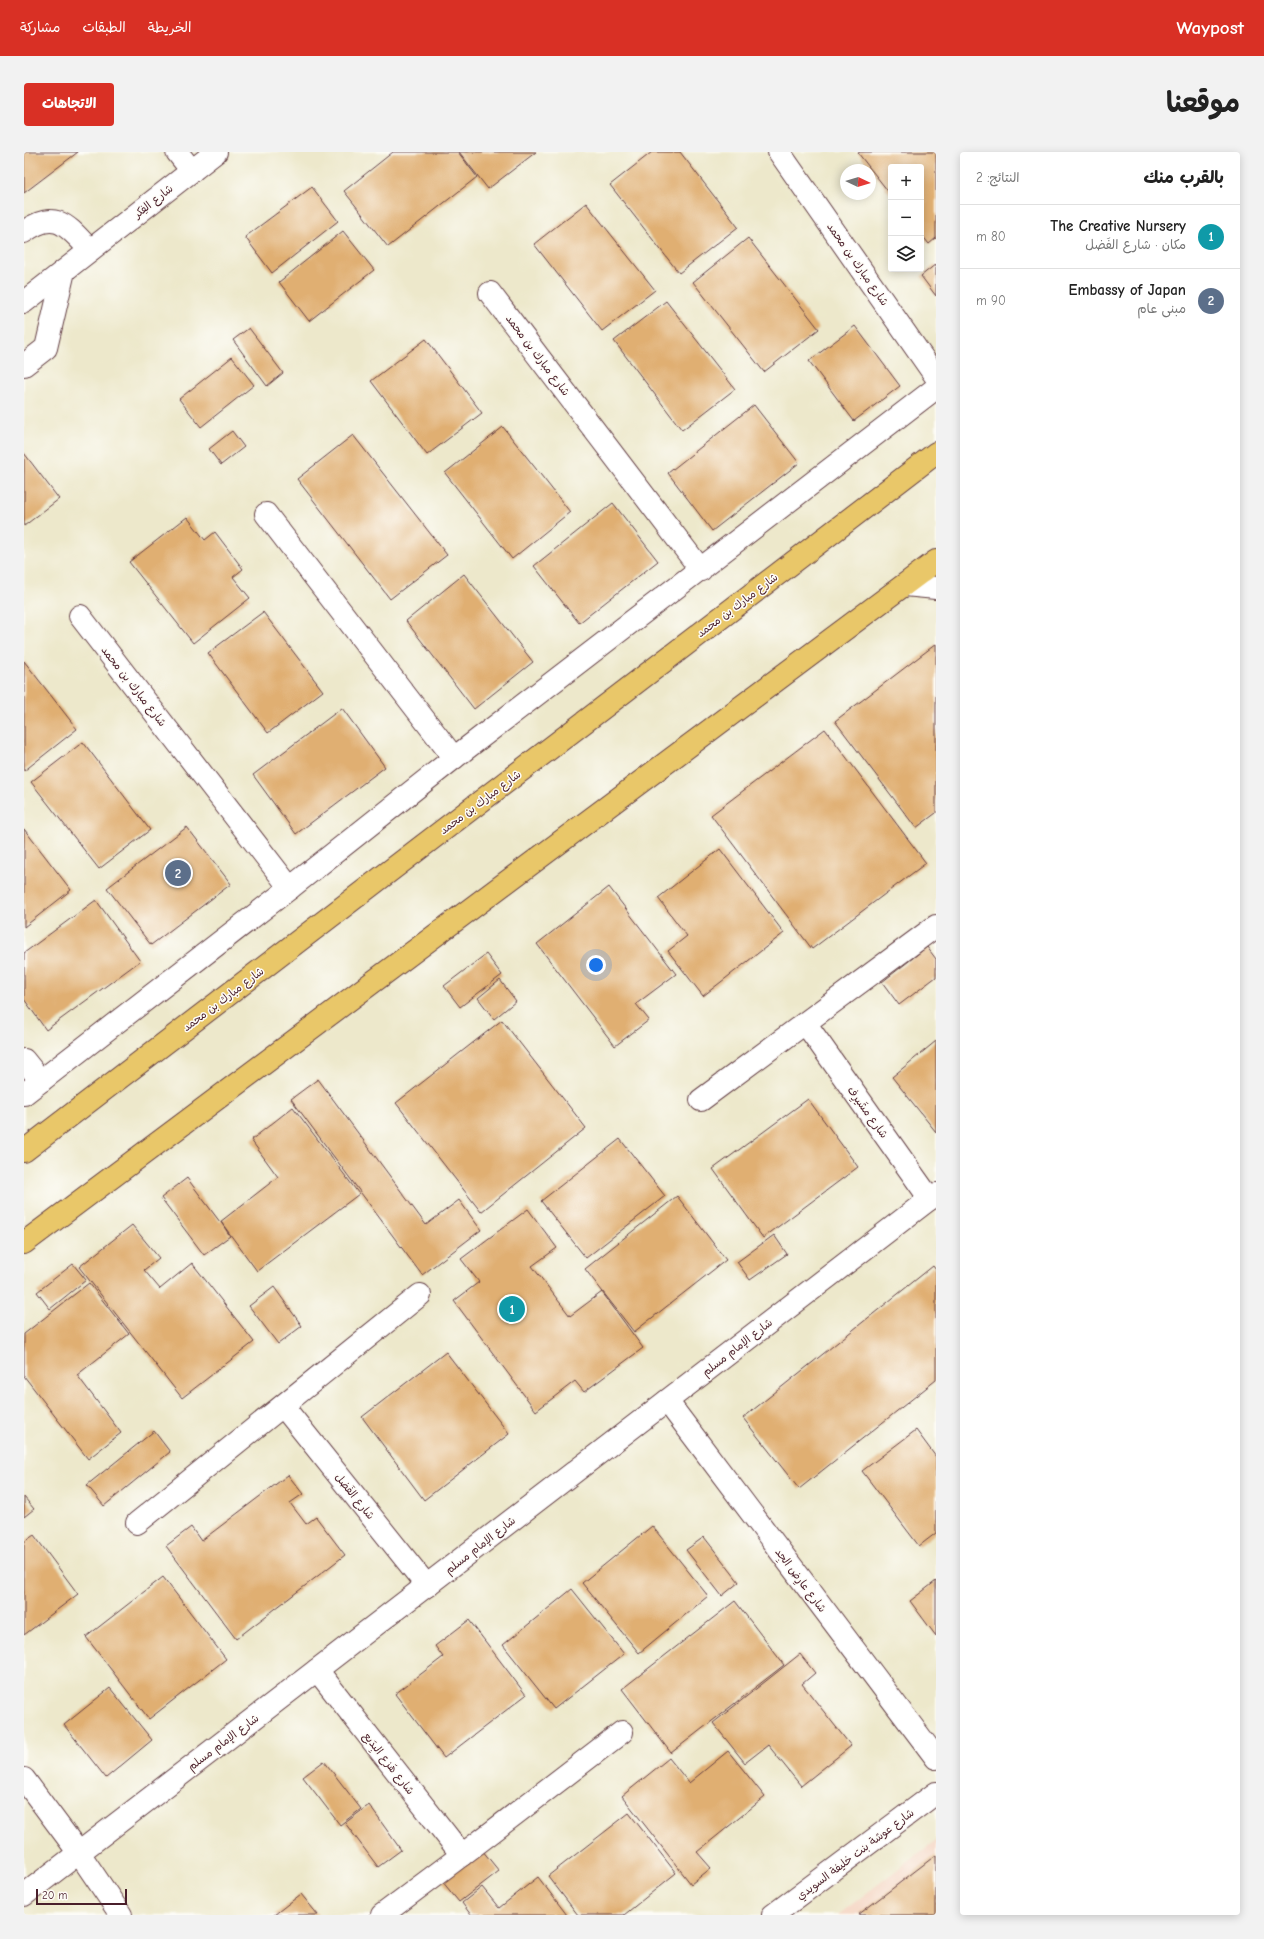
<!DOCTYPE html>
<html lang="ar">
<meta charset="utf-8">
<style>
body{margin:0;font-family:"Comic Neue","Playpen Sans Arabic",sans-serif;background:#f2f2f2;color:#222;direction:rtl}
.controls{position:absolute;right:12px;top:12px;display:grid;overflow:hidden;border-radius:4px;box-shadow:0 2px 10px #0003}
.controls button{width:36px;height:36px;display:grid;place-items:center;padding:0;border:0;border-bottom:1px solid #e0e0e0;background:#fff;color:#222;font:20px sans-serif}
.compass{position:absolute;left:816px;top:12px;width:36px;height:36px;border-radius:50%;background:#fff;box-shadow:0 2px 10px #0003;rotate:94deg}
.scale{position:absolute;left:12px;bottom:10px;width:91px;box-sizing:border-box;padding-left:4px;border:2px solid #4a1f2b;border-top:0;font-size:11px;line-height:14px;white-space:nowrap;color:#4a1f2b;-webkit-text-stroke:3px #fdfcf7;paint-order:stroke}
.you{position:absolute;left:572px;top:813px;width:14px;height:14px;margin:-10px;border:3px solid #fff;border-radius:50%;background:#1a73e8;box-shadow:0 0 0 6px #1a73e833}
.badge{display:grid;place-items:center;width:26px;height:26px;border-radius:50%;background:#d93025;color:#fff;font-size:13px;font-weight:700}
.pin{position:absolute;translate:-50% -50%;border:2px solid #fff;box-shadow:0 1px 4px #0006}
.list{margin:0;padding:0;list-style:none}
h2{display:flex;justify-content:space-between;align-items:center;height:52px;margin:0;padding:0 16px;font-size:17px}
h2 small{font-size:13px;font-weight:400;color:#767676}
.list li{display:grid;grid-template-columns:26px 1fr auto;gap:12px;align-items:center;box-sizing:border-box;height:64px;padding:0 16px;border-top:1px solid #e0e0e0}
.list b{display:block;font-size:15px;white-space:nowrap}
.list p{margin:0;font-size:13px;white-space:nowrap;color:#767676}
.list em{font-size:13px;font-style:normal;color:#767676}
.icon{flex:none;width:22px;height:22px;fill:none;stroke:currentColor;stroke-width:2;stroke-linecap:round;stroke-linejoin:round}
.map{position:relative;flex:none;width:912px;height:1763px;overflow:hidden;direction:ltr;border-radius:4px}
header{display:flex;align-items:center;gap:24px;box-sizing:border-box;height:56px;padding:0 20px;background:#d93025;color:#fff}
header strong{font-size:19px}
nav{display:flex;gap:22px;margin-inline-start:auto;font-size:14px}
.intro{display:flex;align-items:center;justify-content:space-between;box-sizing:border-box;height:96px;padding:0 24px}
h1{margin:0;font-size:28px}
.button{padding:10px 18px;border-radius:4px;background:#d93025;color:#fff;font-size:14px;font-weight:700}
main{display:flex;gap:24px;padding:0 24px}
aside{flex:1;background:#fff;border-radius:4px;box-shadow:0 2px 10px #0003}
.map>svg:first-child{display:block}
</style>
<header>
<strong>Waypost</strong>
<nav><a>الخريطة</a><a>الطبقات</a><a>مشاركة</a></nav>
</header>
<div class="intro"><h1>موقعنا</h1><a class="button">الاتجاهات</a></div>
<main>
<aside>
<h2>بالقرب منك<small>النتائج: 2</small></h2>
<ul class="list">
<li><span class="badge" style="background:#0f9aa8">1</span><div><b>The Creative Nursery</b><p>مكان · شارع الفَضل</p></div><em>80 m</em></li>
<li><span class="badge" style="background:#5c6f8a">2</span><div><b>Embassy of Japan</b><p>مبنى عام</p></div><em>90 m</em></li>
</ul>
</aside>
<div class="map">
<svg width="912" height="1763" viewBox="0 0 912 1763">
<rect width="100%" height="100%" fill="#fdfcf7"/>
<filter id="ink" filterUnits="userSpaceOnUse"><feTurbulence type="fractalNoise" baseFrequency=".025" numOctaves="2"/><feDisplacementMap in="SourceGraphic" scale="8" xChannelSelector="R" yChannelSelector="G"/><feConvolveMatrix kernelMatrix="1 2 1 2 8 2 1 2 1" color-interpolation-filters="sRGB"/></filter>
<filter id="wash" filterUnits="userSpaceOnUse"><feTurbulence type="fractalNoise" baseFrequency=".012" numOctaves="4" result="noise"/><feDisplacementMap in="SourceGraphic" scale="16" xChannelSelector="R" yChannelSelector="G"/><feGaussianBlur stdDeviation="0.9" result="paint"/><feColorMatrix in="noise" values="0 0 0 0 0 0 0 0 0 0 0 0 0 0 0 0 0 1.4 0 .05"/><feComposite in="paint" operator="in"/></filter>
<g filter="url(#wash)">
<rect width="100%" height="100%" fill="#ede8cb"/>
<path fill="#f4d3c0" d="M912,1688V1763H814Z"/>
<g id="blocks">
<g fill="#e0af72">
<path d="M0,0H54L0,41Z"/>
<path d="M369,0H434L453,25L364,95L320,39Z"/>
<path d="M435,0H512L464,37Z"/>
<path d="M628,0H656L714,75L655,121L586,33Z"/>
<path d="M836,0H912V86L905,92L897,82V15H867V43L834,1Z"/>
<path d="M288,35L314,69L248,121L221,85Z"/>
<path d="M562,51L631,138L578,179L510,92Z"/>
<path d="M319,79L350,118L285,169L255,130Z"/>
<path d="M724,86L795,177L740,220L669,130Z"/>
<path d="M912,112V144L897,124Z"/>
<path d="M642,149L711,237L658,278L590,189Z"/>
<path d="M831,174L876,234L830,269L785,209Z"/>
<path d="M225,176L259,221L243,234L209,188Z"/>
<path d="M402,187L458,261L403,303L347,229Z"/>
<path d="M208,205L230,233L177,275L155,247Z"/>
<path d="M730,253L775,311L688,379L644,321Z"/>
<path d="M479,275L546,360L488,407L421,321Z"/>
<path d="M208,279L220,295L197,313L185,297Z"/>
<path d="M329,283L423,403L366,447L273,327Z"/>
<path d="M0,301L35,347L0,374Z"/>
<path d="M589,351L634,409L555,471L510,414Z"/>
<path d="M163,365L181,388L191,380L219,417L209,425L226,446L169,491L105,410Z"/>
<path d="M440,422L509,510L450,557L382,469Z"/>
<path d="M239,460L299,539L244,581L184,501Z"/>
<path d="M912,492V661L892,676L811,569Z"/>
<path d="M0,509L53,577L0,619Z"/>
<path d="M318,556L361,615L272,682L229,623Z"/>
<path d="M801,577L902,711L788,797L687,663Z"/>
<path d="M59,590L126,678L75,717L7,630Z"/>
<path d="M163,675L207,732L127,793L83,736Z"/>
<path d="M0,677L47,738L0,775Z"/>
<path d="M696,697L760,781L679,844L644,799L663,784L634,746Z"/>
<path d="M585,735L652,822L612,852L625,868L591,894L513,792Z"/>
<path d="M72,748L116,809L22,878L0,847V801Z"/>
<path d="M903,795L912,807V825L875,853L858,830Z"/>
<path d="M462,802L478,823L436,855L420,834Z"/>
<path d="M476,828L492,849L470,867L454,846Z"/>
<path d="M478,868L562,976L457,1060L372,951Z"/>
<path d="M912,889V980L868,925Z"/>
<path d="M294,927L402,1073L435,1048L457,1078L398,1123L267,947Z"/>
<path d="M784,947L834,1015L739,1086L689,1017Z"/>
<path d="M269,955L335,1042L233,1119L197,1070L206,1084L180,1103L137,1046L163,1026L196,1070L254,1025L227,988Z"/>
<path d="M596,987L641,1044L562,1106L517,1049Z"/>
<path d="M653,1044L702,1108L610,1180L561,1117Z"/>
<path d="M504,1057L533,1096L508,1114L546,1164L578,1140L619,1196L560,1240L551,1229L512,1259L430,1149L455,1130L437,1107Z"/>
<path d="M108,1073L135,1106L120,1118L136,1137L168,1111L230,1190L158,1246L55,1115Z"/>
<path d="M750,1083L763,1102L726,1128L713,1110Z"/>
<path d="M49,1112L62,1128L26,1157L13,1140Z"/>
<path d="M909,1114L912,1118V1228L775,1337L719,1266Z"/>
<path d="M65,1131L105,1182L53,1223L97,1281L64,1307L0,1224V1182Z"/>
<path d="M250,1135L278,1174L254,1192L225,1154Z"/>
<path d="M422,1200L485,1282L400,1348L338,1265Z"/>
<path d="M892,1278L912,1305V1381L895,1394L838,1319Z"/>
<path d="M130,1279L146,1300L80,1354L63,1333Z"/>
<path d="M264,1323L279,1342L266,1351L282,1372L292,1365L321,1403L212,1487L142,1394L167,1375L177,1389Z"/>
<path d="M0,1345L10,1357L0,1365Z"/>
<path d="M628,1374L684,1444L615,1501L558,1431Z"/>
<path d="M10,1383L54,1442L0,1483V1390Z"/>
<path d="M680,1385L715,1430L698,1444L662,1398Z"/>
<path d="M139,1425L202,1507L125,1567L62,1485Z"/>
<path d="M912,1429V1484L886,1449Z"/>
<path d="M548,1437L600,1502L530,1557L479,1493Z"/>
<path d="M711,1449L760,1513L647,1601L598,1537Z"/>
<path d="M445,1468L502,1543L420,1606L371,1542L419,1505L411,1494Z"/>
<path d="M776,1502L791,1521L778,1532L827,1594L777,1634L744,1593L721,1611L689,1571Z"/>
<path d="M86,1536L128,1588L82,1626L40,1573Z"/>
<path d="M704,1599L741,1645L673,1700L687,1716L667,1732L598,1644L645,1606L665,1631Z"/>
<path d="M300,1609L337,1657L316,1673L279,1625Z"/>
<path d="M345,1653L377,1698L354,1715L321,1671Z"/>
<path d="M605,1661L652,1721L600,1763H554L524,1724Z"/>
<path d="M458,1698L475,1719L435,1750L418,1729Z"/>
<path d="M912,1703V1763H834Z"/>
<path d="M514,1725L543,1763H447L438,1751L458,1735L475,1756Z"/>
<path d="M277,1742L294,1763H250Z"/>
</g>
</g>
</g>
<g filter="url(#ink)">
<use href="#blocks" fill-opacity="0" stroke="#623d43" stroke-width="1"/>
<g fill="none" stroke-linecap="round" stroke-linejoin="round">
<g stroke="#623d43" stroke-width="24">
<g id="minor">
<path d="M153,0L168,19"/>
<path d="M755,0L912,225"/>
<path d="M0,80C32,56 44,75 66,98"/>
<path d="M466,141L677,418"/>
<path d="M0,150L192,0"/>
<path d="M0,213L22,196L40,119"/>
<path d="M242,362L430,606"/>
<path d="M881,433L912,436"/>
<path d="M56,464L266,736"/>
<path d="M782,872L906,1047"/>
<path d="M0,908L17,929"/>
<path d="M0,942L266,736L430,606L912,236"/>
<path d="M677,948L912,774"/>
<path d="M643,1249L912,1606"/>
<path d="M259,1254L403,1434"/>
<path d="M113,1371L396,1143"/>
<path d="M293,1518L438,1703"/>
<path d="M0,1627L55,1701L97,1763"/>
<path d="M0,1743L912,1042"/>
<path d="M358,1763L438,1703L598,1580"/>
<path d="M749,1763L912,1641"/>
</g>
</g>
<g stroke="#623d43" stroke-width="24">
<g id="major">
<path d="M0,999L912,301"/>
<path d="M0,1091L912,409"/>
</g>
</g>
<use href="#minor" stroke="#fff" stroke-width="22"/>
<use href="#major" stroke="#e9c769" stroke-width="22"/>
</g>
</g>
<g text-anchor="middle" stroke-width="3" stroke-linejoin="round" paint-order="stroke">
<g font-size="11" fill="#4a1f2b" stroke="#fdfcf7">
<text transform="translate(129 49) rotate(-38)" y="4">شارع الفِكر</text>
<text transform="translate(834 112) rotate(55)" y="4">شارع مبارك بن محمد</text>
<text transform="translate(514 203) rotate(53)" y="4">شارع مبارك بن محمد</text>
<text transform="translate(713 453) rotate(-37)" y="4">شارع مبارك بن محمد</text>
<text transform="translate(110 534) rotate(52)" y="4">شارع مبارك بن محمد</text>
<text transform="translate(456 650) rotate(-37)" y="4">شارع مبارك بن محمد</text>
<text transform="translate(199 847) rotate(-37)" y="4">شارع مبارك بن محمد</text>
<text transform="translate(844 960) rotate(54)" y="4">شارع مشَيرِف</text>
<text transform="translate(713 1195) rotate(-38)" y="4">شارع الإمام مسلم</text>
<text transform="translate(331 1344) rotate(51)" y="4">شارع الفَضل</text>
<text transform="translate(456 1393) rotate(-38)" y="4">شارع الإمام مسلم</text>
<text transform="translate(777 1428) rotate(53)" y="4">شارع عارِض الجِد</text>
<text transform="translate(199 1590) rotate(-37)" y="4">شارع الإمام مسلم</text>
<text transform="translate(365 1611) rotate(52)" y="4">شارع هَزع البِدَيع</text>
<text transform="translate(831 1702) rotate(-37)" y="4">شارع عوشة بنت خليفة السويدي</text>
</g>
</g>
</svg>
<div class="controls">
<button>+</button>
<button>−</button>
<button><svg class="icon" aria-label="layers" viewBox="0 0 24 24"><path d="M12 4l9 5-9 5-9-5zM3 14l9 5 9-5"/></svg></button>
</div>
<svg class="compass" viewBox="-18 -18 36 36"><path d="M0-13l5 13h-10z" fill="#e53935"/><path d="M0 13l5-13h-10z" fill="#767676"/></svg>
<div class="scale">20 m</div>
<div class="you"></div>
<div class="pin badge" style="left:488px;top:1157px;background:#0f9aa8">1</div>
<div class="pin badge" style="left:154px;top:721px;background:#5c6f8a">2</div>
</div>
</main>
